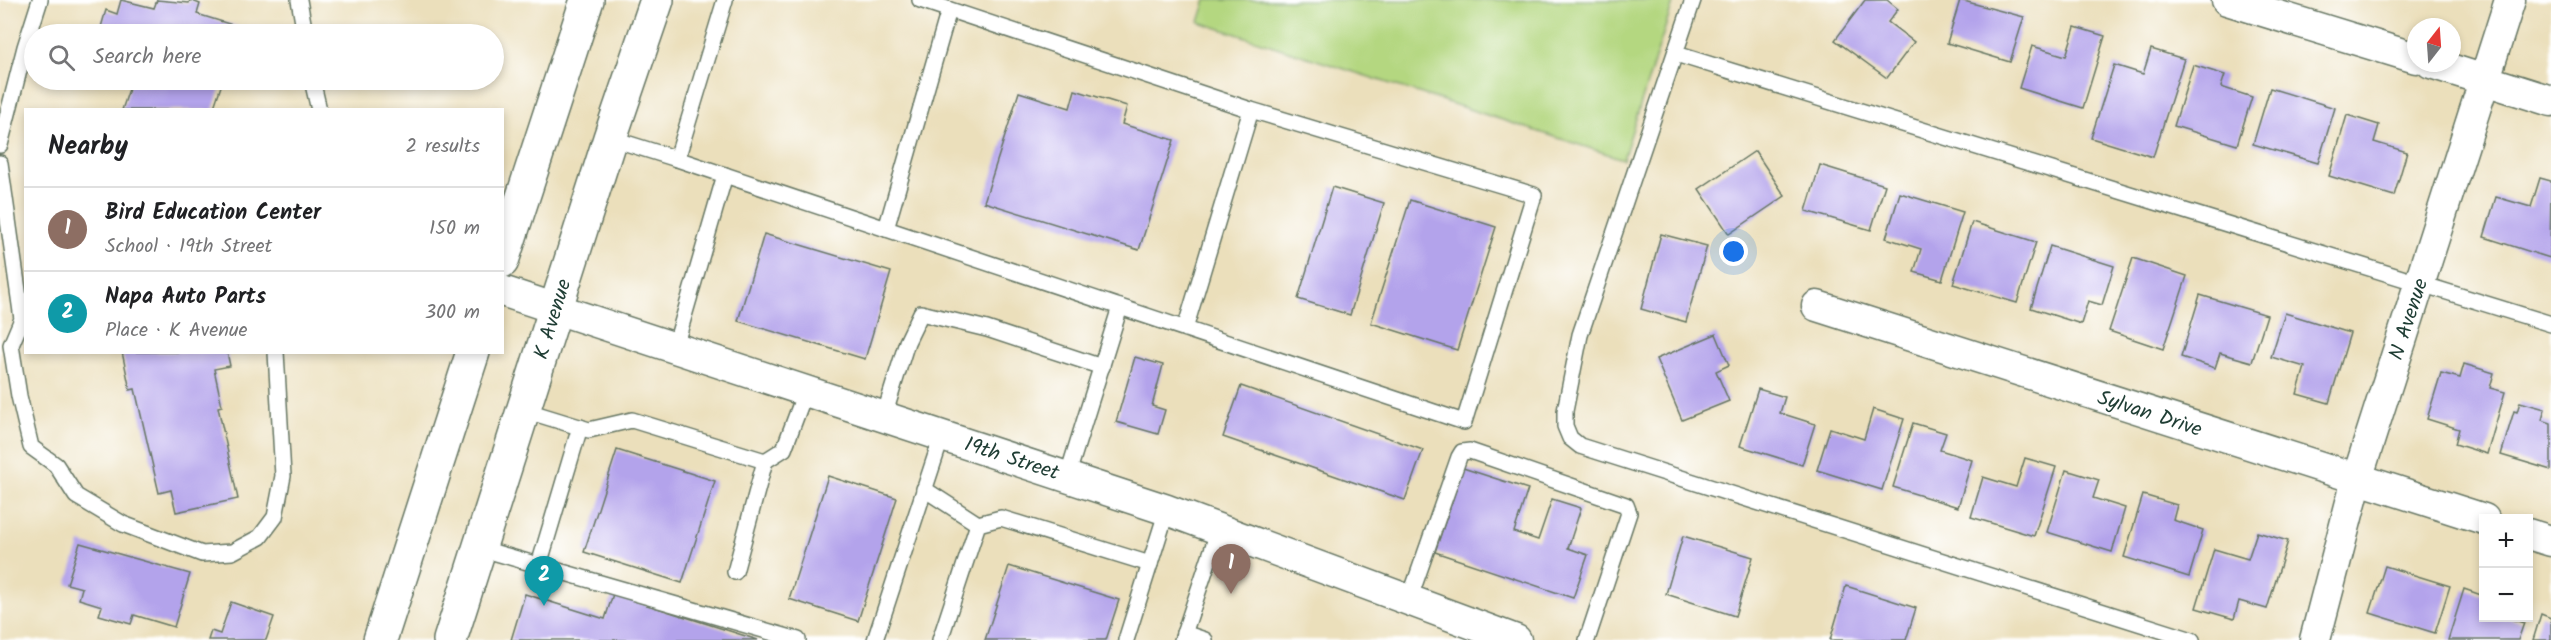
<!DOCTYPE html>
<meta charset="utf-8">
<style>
body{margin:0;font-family:Kalam,sans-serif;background:#f6f6f6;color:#202124}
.controls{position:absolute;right:18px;bottom:18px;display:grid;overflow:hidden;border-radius:0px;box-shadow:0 3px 9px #0003}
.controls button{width:54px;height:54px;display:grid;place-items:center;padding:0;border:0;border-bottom:2px solid #e0e0e0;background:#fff;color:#202124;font:30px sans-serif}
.compass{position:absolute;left:2407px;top:18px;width:54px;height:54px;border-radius:50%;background:#fff;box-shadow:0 3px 9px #0003;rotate:17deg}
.you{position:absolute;left:1734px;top:252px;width:21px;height:21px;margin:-15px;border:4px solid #fff;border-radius:50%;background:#1a73e8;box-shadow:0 0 0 9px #1a73e833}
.badge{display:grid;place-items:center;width:39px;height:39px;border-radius:50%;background:#111827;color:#fff;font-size:20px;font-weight:700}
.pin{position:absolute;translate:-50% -50px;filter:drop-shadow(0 2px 3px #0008)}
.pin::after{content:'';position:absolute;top:32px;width:21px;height:18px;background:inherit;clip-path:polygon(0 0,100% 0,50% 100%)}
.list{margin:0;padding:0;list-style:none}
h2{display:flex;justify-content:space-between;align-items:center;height:78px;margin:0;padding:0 24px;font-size:26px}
h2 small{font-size:20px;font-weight:400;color:#757577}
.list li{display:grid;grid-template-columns:39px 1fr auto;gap:18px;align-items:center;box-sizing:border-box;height:84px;padding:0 24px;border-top:2px solid #e0e0e0}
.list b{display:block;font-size:22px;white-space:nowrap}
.list p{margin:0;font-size:20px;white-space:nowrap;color:#757577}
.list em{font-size:20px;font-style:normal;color:#757577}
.icon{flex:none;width:33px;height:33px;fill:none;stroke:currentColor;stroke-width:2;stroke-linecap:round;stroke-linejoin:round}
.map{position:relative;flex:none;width:2551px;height:640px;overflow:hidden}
.search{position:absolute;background:#fff;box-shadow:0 3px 9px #0003;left:24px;top:24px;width:480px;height:66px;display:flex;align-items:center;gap:15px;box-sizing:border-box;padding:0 21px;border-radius:33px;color:#757577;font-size:22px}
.panel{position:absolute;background:#fff;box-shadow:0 3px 9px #0003;left:24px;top:108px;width:480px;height:246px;border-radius:0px}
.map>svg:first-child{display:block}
</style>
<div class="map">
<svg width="2551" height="640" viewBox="0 0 2551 640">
<rect width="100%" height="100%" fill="#fff"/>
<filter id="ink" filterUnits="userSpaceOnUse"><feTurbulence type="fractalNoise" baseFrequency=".0167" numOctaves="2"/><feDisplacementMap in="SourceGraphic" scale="12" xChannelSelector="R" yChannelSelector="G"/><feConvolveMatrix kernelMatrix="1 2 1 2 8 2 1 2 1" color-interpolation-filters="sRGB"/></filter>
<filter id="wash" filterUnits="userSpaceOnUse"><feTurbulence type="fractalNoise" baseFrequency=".008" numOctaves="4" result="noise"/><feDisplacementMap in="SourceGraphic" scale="24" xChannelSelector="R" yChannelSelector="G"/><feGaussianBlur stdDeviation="1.35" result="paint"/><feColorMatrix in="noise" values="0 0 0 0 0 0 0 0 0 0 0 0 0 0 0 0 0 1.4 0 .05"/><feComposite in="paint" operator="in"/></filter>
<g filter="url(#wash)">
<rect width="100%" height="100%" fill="#ebdfbb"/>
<path fill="#b4d780" stroke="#6a8a5a" stroke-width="1.5" d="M1206,0H1674L1623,159L1199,22Z"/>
<g id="blocks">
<g fill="#b3a3eb">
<path d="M121,0L154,8L157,0L189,3L190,0L200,4L197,14L239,27L237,34H99L106,10L117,14Z"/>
<path d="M1865,0H1887L1898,9L1888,22L1914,42L1887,78L1835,40Z"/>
<path d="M1960,0L2024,17L2010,62L1947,43Z"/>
<path d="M2075,27L2105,36L2083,108L2019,88L2032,46L2066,56Z"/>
<path d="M2151,49L2184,59L2153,157L2091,138L2114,65L2143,74Z"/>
<path d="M2193,65L2225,75L2221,87L2252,97L2237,145L2174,126Z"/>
<path d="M132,80H223L213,110H122Z"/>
<path d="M2270,88L2335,108L2318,163L2253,144Z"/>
<path d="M1075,90L1127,106L1122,124L1174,140L1139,250L984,202L1019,92L1070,108Z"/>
<path d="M2347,115L2379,125L2374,142L2407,152L2394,196L2329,176Z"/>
<path d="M1755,151L1785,196L1729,234L1699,189Z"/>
<path d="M1820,165L1885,185L1871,230L1806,211Z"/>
<path d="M2540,178L2551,181L2550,258L2484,237L2496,197L2531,207Z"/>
<path d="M1332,187L1384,203L1350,315L1298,299Z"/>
<path d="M1900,193L1963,212L1942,280L1914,272L1921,249L1886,238Z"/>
<path d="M1410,200L1496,227L1457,350L1371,323Z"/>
<path d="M1972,222L2036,242L2017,303L1953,284Z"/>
<path d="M764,234L891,272L865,359L738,321Z"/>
<path d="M1661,234L1707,246L1686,322L1641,309Z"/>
<path d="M2050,246L2114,266L2102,305L2088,301L2081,324L2031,308Z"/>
<path d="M2133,258L2187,276L2163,349L2109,331Z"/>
<path d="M2200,295L2267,315L2252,362L2220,353L2215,368L2181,357Z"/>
<path d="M2285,313L2350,333L2329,403L2297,394L2305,367L2271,357Z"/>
<path d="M1716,334L1729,365L1716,371L1729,401L1682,420L1656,359Z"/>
<path d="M122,352H227L230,366L214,369L222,406L218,407L238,499L176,512L171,490L159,493L135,389L130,390Z"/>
<path d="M1135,357L1163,365L1152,406L1165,410L1158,434L1116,422Z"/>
<path d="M2464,364L2494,373L2490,388L2505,392L2487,454L2455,444L2459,429L2427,419L2441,373L2460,378Z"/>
<path d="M1241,386L1423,450L1405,500L1223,437Z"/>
<path d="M1758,389L1785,397L1780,413L1815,424L1802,465L1740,446Z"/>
<path d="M2520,402L2545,409L2542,420L2551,423V470L2501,455L2514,411L2517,412Z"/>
<path d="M1873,409L1904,419L1882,490L1817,470L1830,428L1864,439Z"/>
<path d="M1913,423L1946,433L1940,450L1972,460L1958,507L1893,487Z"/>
<path d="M617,450L715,481L682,583L584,552Z"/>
<path d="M2025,458L2056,467L2034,536L1971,517L1983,477L2016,487Z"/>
<path d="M1463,468L1528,489L1514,532L1538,540L1552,499L1581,508L1568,548L1588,555L1573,598L1435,552Z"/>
<path d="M2066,470L2099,480L2093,498L2125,508L2112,552L2047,532Z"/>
<path d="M828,476L897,498L858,621L789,599Z"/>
<path d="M2143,495L2177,505L2173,520L2203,530L2189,577L2124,557Z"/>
<path d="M2257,532L2288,541L2267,609L2239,601L2234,619L2196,608L2214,549L2248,559Z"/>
<path d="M1683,536L1753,557L1735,616L1666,594Z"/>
<path d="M80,543L190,574L174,627L134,615L131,624L99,615L102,606L79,599L82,588L67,584Z"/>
<path d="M1009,566L1119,600L1106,640H985Z"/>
<path d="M2385,566L2450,586L2435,633L2370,613Z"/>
<path d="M1846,586L1916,608L1906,640H1830Z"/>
<path d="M2464,589L2484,596V618H2508L2524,623L2518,640H2448Z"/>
<path d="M525,594L605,619L613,594L758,640H511Z"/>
<path d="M231,602L274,617L266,640H208L211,631L220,634Z"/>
<path d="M2541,614L2551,618V640H2533Z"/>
</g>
</g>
</g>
<g filter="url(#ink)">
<use href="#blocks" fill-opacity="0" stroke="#667663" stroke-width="1.5"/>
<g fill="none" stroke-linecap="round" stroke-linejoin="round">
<g stroke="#667663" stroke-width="18">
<g id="service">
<path d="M299,0L305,34"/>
<path d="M920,0L1251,110"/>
<path d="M1693,0L1580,335L1565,411V426L1570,438L1580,446L2192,640"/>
<path d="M1676,54L2551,324"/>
<path d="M312,80L319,110"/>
<path d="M610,138L677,159L725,0"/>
<path d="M0,145L25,47L40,0"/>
<path d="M677,159L1464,422L1534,195L1251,110L1185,329"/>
<path d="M0,163L22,319L11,345L19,396L31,447L56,465L76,496L123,524L202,554L232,552L260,537L275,517L283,476L276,352"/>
<path d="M886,229L949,10"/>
<path d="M675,347L725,175"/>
<path d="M524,410L589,430L632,420L765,461L784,449L806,390"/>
<path d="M884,416L907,342L921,313L987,329L1102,367"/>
<path d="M1067,477L1120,307"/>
<path d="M924,489L978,524"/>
<path d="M479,548L798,640"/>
<path d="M539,565L580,427"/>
<path d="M735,572L765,461"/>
<path d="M1409,600L1459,457L1462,452L1470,451L1626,505L1629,513L1587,640"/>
<path d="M1184,633L1205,640"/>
<path d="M875,640L942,436"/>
<path d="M940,640L978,524L1001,518L1150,564"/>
<path d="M1126,640L1167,510"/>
<path d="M1182,640L1219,529"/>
</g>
</g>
<g stroke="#667663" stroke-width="33">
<g id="minor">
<path d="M2227,0L2416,58"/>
<path d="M2431,63L2551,101"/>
<path d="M502,291L1167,510L1516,640"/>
<path d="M1817,306L2484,519"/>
<path d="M2528,534L2551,541"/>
<path d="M2315,640L2357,479L2510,0"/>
</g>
</g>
<g stroke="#667663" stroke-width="36">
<g id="secondary">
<path d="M502,261L587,0"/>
<path d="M380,640L473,352"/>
<path d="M450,640L610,138L657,0"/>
</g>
</g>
<use href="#service" stroke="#fff" stroke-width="15"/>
<use href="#minor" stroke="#fff" stroke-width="30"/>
<use href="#secondary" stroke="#fff" stroke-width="33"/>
</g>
</g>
<g text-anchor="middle" stroke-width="4.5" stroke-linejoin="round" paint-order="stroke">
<g font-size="21" fill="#1f3d34" stroke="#fff">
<text transform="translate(552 319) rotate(-73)" y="7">K Avenue</text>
<text transform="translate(2408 319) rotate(-72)" y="7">N Avenue</text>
<text transform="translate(2150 413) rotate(18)" y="7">Sylvan Drive</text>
<text transform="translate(1012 458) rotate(18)" y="7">19th Street</text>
</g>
</g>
</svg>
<div class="controls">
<button>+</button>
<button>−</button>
</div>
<svg class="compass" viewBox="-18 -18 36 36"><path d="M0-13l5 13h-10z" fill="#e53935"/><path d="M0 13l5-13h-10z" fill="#757577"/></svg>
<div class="you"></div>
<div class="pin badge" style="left:1231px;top:594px;background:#8d6e63">1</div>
<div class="pin badge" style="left:544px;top:606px;background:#0f9aa8">2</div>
<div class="search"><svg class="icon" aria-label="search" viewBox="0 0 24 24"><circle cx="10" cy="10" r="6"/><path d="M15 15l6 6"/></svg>Search here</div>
<section class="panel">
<h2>Nearby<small>2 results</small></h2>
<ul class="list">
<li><span class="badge" style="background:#8d6e63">1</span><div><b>Bird Education Center</b><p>School · 19th Street</p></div><em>150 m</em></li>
<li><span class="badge" style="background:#0f9aa8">2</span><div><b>Napa Auto Parts</b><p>Place · K Avenue</p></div><em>300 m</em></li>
</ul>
</section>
</div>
